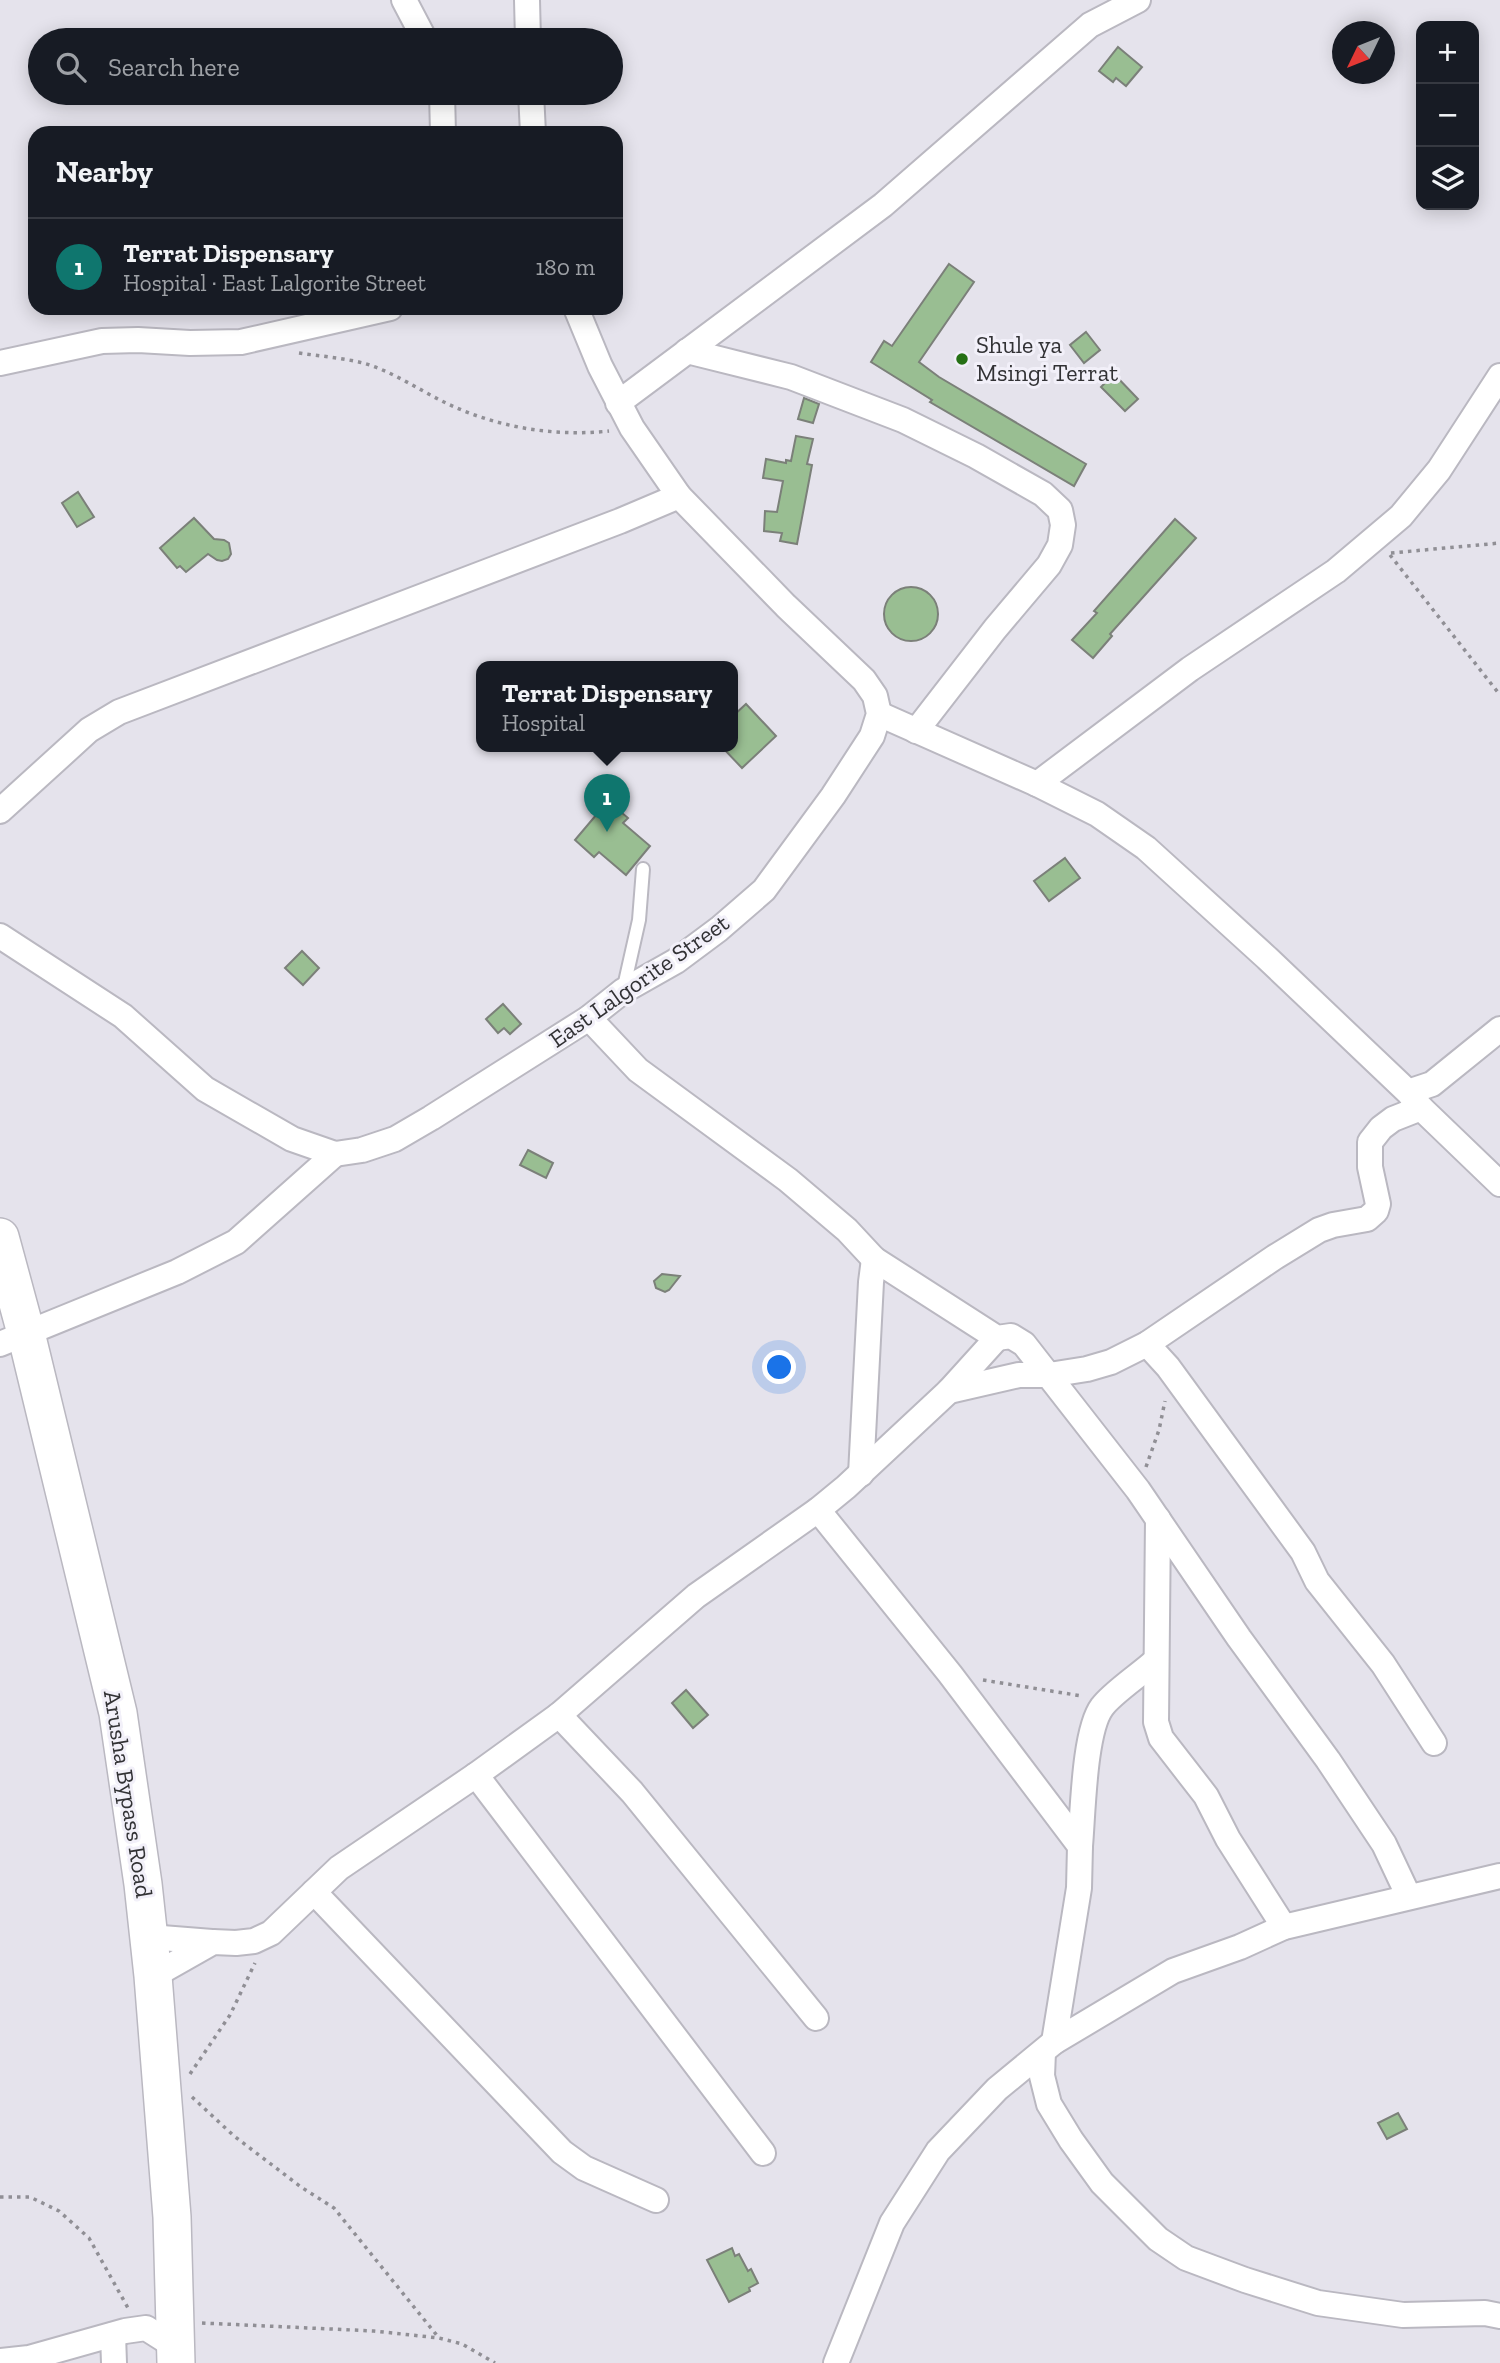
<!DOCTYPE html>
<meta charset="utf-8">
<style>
body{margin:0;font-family:"Zilla Slab",serif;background:#20242c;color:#f1f3f6}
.controls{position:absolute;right:21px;top:21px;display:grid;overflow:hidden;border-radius:14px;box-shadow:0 4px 18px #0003}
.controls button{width:63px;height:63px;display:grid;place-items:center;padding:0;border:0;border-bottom:2px solid #363941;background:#171b24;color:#f1f3f6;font:35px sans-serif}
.compass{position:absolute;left:1332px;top:21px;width:63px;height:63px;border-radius:50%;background:#171b24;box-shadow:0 4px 18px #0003;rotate:227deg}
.you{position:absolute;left:780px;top:1368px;width:24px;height:24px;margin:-18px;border:5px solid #fff;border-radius:50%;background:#1a73e8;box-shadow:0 0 0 10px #1a73e833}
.badge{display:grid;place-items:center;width:46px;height:46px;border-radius:50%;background:#0f766e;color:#fff;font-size:23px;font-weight:700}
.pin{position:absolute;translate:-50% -58px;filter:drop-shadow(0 2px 4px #0008)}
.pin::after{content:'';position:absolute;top:37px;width:24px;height:21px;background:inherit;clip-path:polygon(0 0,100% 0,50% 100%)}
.popup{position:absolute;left:476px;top:661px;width:262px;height:91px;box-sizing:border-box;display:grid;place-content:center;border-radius:14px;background:#171b24;filter:drop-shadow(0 2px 5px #0005);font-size:23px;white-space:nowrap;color:#9ea1a6}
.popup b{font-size:26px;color:#f1f3f6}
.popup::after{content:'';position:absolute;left:50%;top:100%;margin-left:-14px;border:14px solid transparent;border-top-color:#171b24}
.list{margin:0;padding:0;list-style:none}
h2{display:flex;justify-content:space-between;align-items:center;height:91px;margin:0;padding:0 28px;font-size:30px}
h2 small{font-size:23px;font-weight:400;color:#9ea1a6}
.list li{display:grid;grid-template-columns:46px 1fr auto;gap:21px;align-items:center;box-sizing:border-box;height:98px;padding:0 28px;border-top:2px solid #363941}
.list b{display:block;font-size:26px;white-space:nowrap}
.list p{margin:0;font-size:23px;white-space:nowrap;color:#9ea1a6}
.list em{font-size:23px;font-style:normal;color:#9ea1a6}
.icon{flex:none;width:38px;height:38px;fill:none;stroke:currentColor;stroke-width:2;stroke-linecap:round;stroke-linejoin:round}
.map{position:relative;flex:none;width:1500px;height:2363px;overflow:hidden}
.search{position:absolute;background:#171b24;box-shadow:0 4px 18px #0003;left:28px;top:28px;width:595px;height:77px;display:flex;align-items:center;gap:18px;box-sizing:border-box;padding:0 24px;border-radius:38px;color:#9ea1a6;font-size:26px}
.panel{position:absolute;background:#171b24;box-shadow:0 4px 18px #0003;left:28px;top:126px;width:595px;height:189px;border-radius:21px}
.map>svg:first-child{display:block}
</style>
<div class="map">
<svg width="1500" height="2363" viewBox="0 0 1500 2363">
<rect width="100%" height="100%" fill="#e5e3ec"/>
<g fill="#99be92" stroke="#7b8079" stroke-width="2">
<path d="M1118,47L1142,67L1126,86L1116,78L1113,82L1099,71Z"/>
<path d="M949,264L974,282L919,362L939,377L1086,464L1074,486L930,402L932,400L871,362L884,341L892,346Z"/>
<path d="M1086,332L1100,350L1084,363L1070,345Z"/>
<path d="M1114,374L1138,399L1125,411L1101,387Z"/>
<path d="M804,398L819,404L813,423L798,419Z"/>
<path d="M796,436L813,439L807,464L812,465L797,544L780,541L782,533L764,531L765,511L777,512L783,481L763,478L766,459L786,463V460L791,461Z"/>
<path d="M78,492L94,517L77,527L62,503Z"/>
<path d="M194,518L214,539L224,540L229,543L231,554L228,559L222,561L217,560L208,554L186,572L180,566L177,568L160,548Z"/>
<path d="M1175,519L1196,538L1110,634L1112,636L1093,658L1072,640L1097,613L1094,611Z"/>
<circle cx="911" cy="614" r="27"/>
<path d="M746,704L776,736L742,768L721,746H733V716Z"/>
<path d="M608,801L628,818L623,823L650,846L626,875L599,852L594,857L575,840Z"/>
<path d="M1065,858L1080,878L1049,901L1034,881Z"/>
<path d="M302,951L319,968L303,985L285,968Z"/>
<path d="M503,1004L521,1024L510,1034L504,1028L498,1033L486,1019Z"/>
<path d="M528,1150L553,1163L546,1178L520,1165Z"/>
<path d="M662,1274L680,1276L669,1290L665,1292L656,1288L654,1281Z"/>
<path d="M686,1690L708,1715L693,1728L672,1703Z"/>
<path d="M1398,2113L1407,2129L1387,2139L1378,2123Z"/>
<path d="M732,2248L735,2256L739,2254L748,2271L751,2269L758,2283L749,2288L750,2291L729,2302L707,2260Z"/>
</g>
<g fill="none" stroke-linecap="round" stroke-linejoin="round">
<g stroke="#bab8c1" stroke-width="16">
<path id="lane" d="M623,991L639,920L643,869"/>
</g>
<g stroke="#bab8c1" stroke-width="28">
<g id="street">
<path d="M404,0L425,40"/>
<path d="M527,0L528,40"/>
<path d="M442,93L443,133"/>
<path d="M531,93L533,133"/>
<path d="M687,351L791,377L903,420L976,456L1043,494L1060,510L1063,525L1060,545L1049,565L995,629L916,731"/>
<path d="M0,363L102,341L138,340L190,343L241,342L390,308"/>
<path d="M618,403L883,205L1090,25L1138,0"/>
<path d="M879,714L1037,784L1097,814L1146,848L1267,958L1408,1092L1432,1084L1500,1029"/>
<path d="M1037,784L1190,669L1336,571L1401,516L1439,470L1500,376"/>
<path d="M0,811L89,730L119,712L620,521L679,496"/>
<path d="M0,936L123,1016L205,1089L292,1139L335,1154L362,1150L395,1139L431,1118L589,1018L623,991L676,961L719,929L764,890L833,796L872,736L879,714L875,696L864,680L786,606L679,496L632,428L600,366L576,308"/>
<path d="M589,1018L638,1070L788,1180L847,1230L874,1259L997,1338L1011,1336L1024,1344L1138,1490L1239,1638L1328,1760L1384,1844L1409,1897"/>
<path d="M1411,1096L1421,1108L1500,1184"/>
<path d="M0,1344L177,1272L236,1242L335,1154"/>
<path d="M1147,1344L1168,1367L1303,1552L1317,1581L1383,1664L1434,1743"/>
<path d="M949,1391L1019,1375H1049L1087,1369L1111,1362L1147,1344L1275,1257L1319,1230L1333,1225L1367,1219L1376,1211L1378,1204L1370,1167V1142L1381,1128L1393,1119L1421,1108"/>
<path d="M861,1474L871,1282L874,1259"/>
<path d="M818,1510L950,1674L1080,1846L1079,1888L1054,2042"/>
<path d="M1158,1519L1156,1722L1161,1738L1206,1796L1228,1839L1284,1927"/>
<path d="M559,1715L632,1792L816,2018"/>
<path d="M476,1775L763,2153"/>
<path d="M1080,1846C1083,1813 1084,1731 1102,1707C1112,1693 1141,1674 1155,1661"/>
<path d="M314,1892L562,2152L584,2168L656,2200"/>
<path d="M149,1937L212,1942"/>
<path d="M153,1976L213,1942L236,1943L254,1941L271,1933L339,1868L476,1775L559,1715L696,1596L818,1510L846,1487L949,1391L997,1338"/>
<path d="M1043,2052L1042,2076L1049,2104L1071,2140L1102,2183L1158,2239L1186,2258L1245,2280L1318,2303L1403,2315L1485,2313L1500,2316"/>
<path d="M113,2335L114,2363"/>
<path d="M0,2361L29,2358L125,2331L146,2328L176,2347"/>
<path d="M836,2363L892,2223L938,2151L997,2089L1054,2042L1173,1971L1240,1947L1284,1927L1500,1876"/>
</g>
</g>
<g stroke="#bab8c1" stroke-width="40">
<path id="primary" d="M0,1237L26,1333L118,1713L143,1884L153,1976L172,2217L176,2363"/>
</g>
<g stroke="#908f95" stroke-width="3.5" stroke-dasharray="3.5 5" stroke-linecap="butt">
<path d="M299,353C319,356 343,358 363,363C392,371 419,390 446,403C496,427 553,437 609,431"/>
<path d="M1391,553L1500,543"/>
<path d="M1390,555L1500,695"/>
<path d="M1146,1467L1159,1430L1165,1401"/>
<path d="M983,1680L1082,1696"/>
<path d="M190,2074L230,2015L255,1963"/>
<path d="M192,2097L234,2136L301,2187L334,2208L439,2338"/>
<path d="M0,2197H30L59,2211L89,2238L128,2308"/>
<path d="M202,2323L374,2331L439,2338L462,2344L495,2363"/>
</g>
<use href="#lane" stroke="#fff" stroke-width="12"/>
<use href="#street" stroke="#fff" stroke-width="24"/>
<use href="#primary" stroke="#fff" stroke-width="37"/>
</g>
<circle fill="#257014" stroke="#f2f0f9" stroke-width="2.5" cx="962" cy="359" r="7"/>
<g text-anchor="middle" stroke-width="6" stroke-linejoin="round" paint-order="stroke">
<g font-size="24" fill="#323235" stroke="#f2f0f9" text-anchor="start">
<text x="976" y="353">Shule ya<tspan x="976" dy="28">Msingi Terrat</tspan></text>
</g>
<g font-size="24" fill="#323235" stroke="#f2f0f9">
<text transform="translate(639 981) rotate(-35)" y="8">East Lalgorite Street</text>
<text transform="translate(128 1794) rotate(81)" y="8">Arusha Bypass Road</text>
</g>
</g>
</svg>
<div class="controls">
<button>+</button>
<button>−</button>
<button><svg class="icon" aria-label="layers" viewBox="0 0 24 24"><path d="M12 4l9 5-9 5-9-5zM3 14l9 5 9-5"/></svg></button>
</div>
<svg class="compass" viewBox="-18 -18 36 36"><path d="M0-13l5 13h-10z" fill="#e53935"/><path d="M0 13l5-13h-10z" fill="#9ea1a6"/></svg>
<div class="you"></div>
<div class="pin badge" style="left:607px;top:832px">1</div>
<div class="popup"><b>Terrat Dispensary</b>Hospital</div>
<div class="search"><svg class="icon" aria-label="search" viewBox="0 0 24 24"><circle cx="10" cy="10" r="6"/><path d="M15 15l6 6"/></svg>Search here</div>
<section class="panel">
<h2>Nearby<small></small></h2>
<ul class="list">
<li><span class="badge">1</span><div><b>Terrat Dispensary</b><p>Hospital · East Lalgorite Street</p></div><em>180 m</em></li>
</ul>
</section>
</div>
